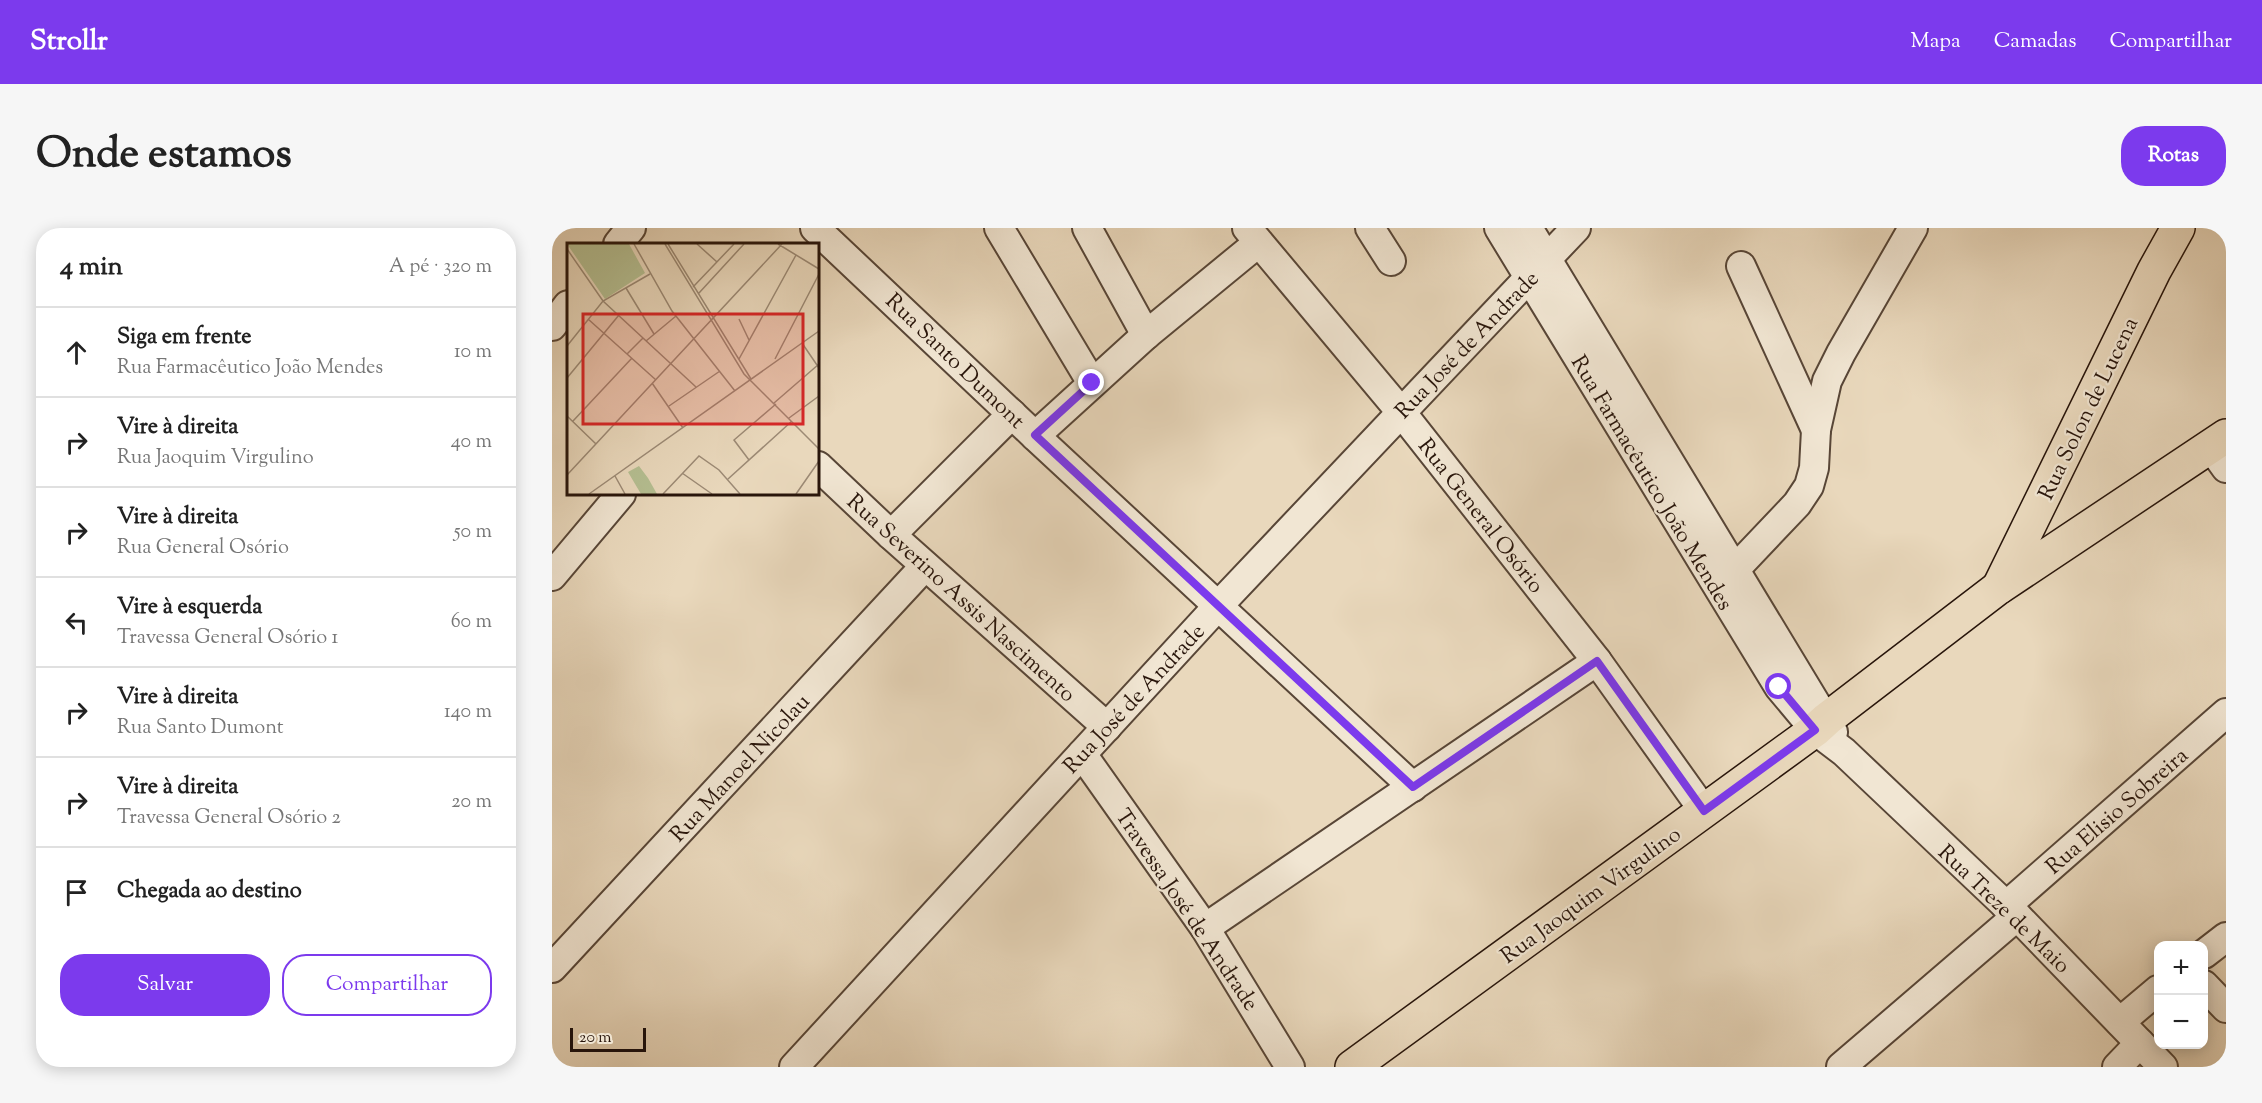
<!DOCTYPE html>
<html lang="pt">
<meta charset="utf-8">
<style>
body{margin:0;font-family:"Sorts Mill Goudy",serif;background:#f6f6f6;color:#222}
.controls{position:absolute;right:18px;bottom:18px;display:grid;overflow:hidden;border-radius:12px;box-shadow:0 3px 15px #0003}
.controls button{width:54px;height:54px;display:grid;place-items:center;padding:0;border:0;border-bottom:2px solid #e0e0e0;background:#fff;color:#222;font:30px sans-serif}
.scale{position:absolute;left:18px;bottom:15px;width:76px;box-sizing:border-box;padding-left:6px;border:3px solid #28150b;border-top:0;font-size:16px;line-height:21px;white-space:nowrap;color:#28150b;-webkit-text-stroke:4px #f1e6d3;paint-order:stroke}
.stop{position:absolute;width:18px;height:18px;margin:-14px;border:4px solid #7c3aed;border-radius:50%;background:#fff}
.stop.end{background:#7c3aed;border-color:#fff;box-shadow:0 2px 6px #0008}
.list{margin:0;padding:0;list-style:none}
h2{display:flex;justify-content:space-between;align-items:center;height:78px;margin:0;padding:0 24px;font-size:26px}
h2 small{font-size:20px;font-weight:400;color:#767676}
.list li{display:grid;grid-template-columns:39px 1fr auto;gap:18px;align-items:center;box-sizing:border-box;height:90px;padding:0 24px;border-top:2px solid #e0e0e0}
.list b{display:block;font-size:22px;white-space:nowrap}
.list p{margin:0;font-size:20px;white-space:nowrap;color:#767676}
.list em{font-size:20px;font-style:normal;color:#767676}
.actions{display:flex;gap:12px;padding:18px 24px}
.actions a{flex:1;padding:14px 0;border:2px solid #7c3aed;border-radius:24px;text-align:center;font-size:21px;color:#7c3aed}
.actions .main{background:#7c3aed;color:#fff}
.icon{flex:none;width:33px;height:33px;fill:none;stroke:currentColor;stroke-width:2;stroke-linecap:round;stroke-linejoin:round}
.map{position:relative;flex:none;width:1674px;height:839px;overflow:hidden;border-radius:24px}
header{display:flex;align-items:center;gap:36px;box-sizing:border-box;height:84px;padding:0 30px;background:#7c3aed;color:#fff}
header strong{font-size:28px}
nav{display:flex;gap:33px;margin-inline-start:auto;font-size:21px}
.intro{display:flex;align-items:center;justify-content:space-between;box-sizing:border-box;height:144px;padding:0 36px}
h1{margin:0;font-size:42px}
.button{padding:15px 27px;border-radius:24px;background:#7c3aed;color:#fff;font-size:21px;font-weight:700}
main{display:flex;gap:36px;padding:0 36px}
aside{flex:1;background:#fff;border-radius:24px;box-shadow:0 3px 15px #0003}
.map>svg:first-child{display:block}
</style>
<header>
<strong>Strollr</strong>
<nav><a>Mapa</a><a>Camadas</a><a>Compartilhar</a></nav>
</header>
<div class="intro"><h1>Onde estamos</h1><a class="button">Rotas</a></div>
<main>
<aside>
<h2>4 min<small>A pé · 320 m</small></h2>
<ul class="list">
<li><svg class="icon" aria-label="ahead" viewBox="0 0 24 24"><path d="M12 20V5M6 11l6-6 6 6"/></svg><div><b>Siga em frente</b><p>Rua Farmacêutico João Mendes</p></div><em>10 m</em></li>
<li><svg class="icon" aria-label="right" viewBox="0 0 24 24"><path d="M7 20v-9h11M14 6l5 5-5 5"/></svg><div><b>Vire à direita</b><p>Rua Jaoquim Virgulino</p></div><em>40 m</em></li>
<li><svg class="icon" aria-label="right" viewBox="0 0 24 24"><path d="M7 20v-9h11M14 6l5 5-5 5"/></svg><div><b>Vire à direita</b><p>Rua General Osório</p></div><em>50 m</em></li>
<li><svg class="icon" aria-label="left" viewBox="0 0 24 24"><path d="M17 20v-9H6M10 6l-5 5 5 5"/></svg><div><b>Vire à esquerda</b><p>Travessa General Osório 1</p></div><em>60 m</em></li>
<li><svg class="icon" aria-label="right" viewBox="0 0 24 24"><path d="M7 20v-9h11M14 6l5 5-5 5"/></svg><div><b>Vire à direita</b><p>Rua Santo Dumont</p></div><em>140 m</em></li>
<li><svg class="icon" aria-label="right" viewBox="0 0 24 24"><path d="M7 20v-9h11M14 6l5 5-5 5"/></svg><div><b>Vire à direita</b><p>Travessa General Osório 2</p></div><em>20 m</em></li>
<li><svg class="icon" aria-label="arrive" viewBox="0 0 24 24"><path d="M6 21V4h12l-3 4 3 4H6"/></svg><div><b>Chegada ao destino</b></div></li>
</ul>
<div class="actions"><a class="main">Salvar</a><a>Compartilhar</a></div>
</aside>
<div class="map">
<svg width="1674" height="839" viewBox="0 0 1674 839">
<rect width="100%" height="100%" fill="#e9d8bc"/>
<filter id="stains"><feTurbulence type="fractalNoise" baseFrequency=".00333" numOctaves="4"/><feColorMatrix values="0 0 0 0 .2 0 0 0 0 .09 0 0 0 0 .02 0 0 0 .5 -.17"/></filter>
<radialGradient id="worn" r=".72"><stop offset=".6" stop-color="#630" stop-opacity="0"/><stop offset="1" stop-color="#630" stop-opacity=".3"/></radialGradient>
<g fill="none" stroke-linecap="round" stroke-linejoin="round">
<g stroke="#584637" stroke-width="32">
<g id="minor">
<path d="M263,0L483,208L861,559"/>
<path d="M447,0L540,155"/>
<path d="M535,0L594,107"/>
<path d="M695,0L849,184L1045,433L1152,583"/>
<path d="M818,0L839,33"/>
<path d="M947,0L1227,459L1263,502L1292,524L1465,688L1611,839"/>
<path d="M976,0L1281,504"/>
<path d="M66,16L79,0"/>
<path d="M1189,38L1264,202"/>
<path d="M0,98L16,77"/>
<path d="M483,208L594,107L706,15"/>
<path d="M1659,219L1674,240"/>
<path d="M266,238L339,307L555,499"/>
<path d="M339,307L460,186"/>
<path d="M0,348L69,266"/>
<path d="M1171,354L1245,276L1257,258L1262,240L1264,202L1275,153L1289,125L1361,0"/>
<path d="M530,526L653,700L738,839"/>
<path d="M1454,678L1674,485"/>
<path d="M653,700L1045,433"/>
<path d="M1652,726L1674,709"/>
<path d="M0,740L373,338"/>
<path d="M1652,757L1674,780"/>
<path d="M1568,794L1606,762"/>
<path d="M242,839L666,378L1024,0"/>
<path d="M1289,839L1465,688"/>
<path d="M1565,839L1588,815"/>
</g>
</g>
<g stroke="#28150b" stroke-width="36">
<g id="major">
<path d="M1447,359L1602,43L1626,0"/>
<path d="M800,839L1263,502L1275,491L1446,360L1674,208"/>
</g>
</g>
<use href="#minor" stroke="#f1e6d3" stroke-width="28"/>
<use href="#major" stroke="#e9d8bc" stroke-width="33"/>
</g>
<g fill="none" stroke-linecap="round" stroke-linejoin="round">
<path stroke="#7c3aed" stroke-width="8" d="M540,155L483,207L861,559L1045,433L1152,583L1263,502L1227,459"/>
</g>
<g text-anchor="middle" stroke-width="4.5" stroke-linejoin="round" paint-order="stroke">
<g font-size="22" fill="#28150b" stroke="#f1e6d3">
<text transform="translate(914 116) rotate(-46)" y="8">Rua José de Andrade</text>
<text transform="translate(404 132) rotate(44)" y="8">Rua Santo Dumont</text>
<text transform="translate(1535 180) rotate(-64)" y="8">Rua Solon de Lucena</text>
<text transform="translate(1101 254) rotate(59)" y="8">Rua Farmacêutico João Mendes</text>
<text transform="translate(930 287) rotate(52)" y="8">Rua General Osório</text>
<text transform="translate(410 369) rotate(42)" y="8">Rua Severino Assis Nascimento</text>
<text transform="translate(581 470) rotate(-47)" y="8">Rua José de Andrade</text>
<text transform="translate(187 539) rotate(-47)" y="8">Rua Manoel Nicolau</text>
<text transform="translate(1564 582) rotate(-41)" y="8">Rua Elisio Sobreira</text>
<text transform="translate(1038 666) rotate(-36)" y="8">Rua Jaoquim Virgulino</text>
<text transform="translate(1453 680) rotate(44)" y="8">Rua Treze de Maio</text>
<text transform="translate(636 681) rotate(56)" y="8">Travessa José de Andrade</text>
</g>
</g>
<g transform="translate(15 15)">
<rect width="252" height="252" fill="#e9d8bc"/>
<path d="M0,1H62L78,30L38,56ZM72,223L81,235L90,251H74L61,229Z" fill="#b5bf92"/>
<path fill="none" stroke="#9c8a75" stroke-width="1.5" d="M67,1L105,68L168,148M98,1L177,131L252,206M101,1L184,136M130,1L150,19M211,1L252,26M0,6L36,58L129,144M126,44L167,1M59,45L87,91M132,50L177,1M21,76L89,137M172,76L182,97M79,98L109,73M235,100L252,125M0,103L36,58L83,31M60,111L76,95M172,116L229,12M208,116L252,31M0,135L52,72M85,140L116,185M207,160L252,121M102,163L153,128M0,173L29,201M222,175L252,153M6,178L65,115M182,217L167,197L209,161M115,230L145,251M0,232L215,1M48,233L58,251M161,236L225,178M22,251L252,88M96,251L132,213L152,227L173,251M229,251L252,218"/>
<path fill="#d62828" fill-opacity="0.15" stroke="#d62828" stroke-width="3" d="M16,71H236V181H16Z"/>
<rect width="252" height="252" fill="none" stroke="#28150b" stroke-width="3"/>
</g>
<rect width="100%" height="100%" filter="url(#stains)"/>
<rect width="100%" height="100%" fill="url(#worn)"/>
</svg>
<div class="controls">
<button>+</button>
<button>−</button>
</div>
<div class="scale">20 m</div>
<div class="stop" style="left:1227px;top:459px"></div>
<div class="stop end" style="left:540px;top:155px"></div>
</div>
</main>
